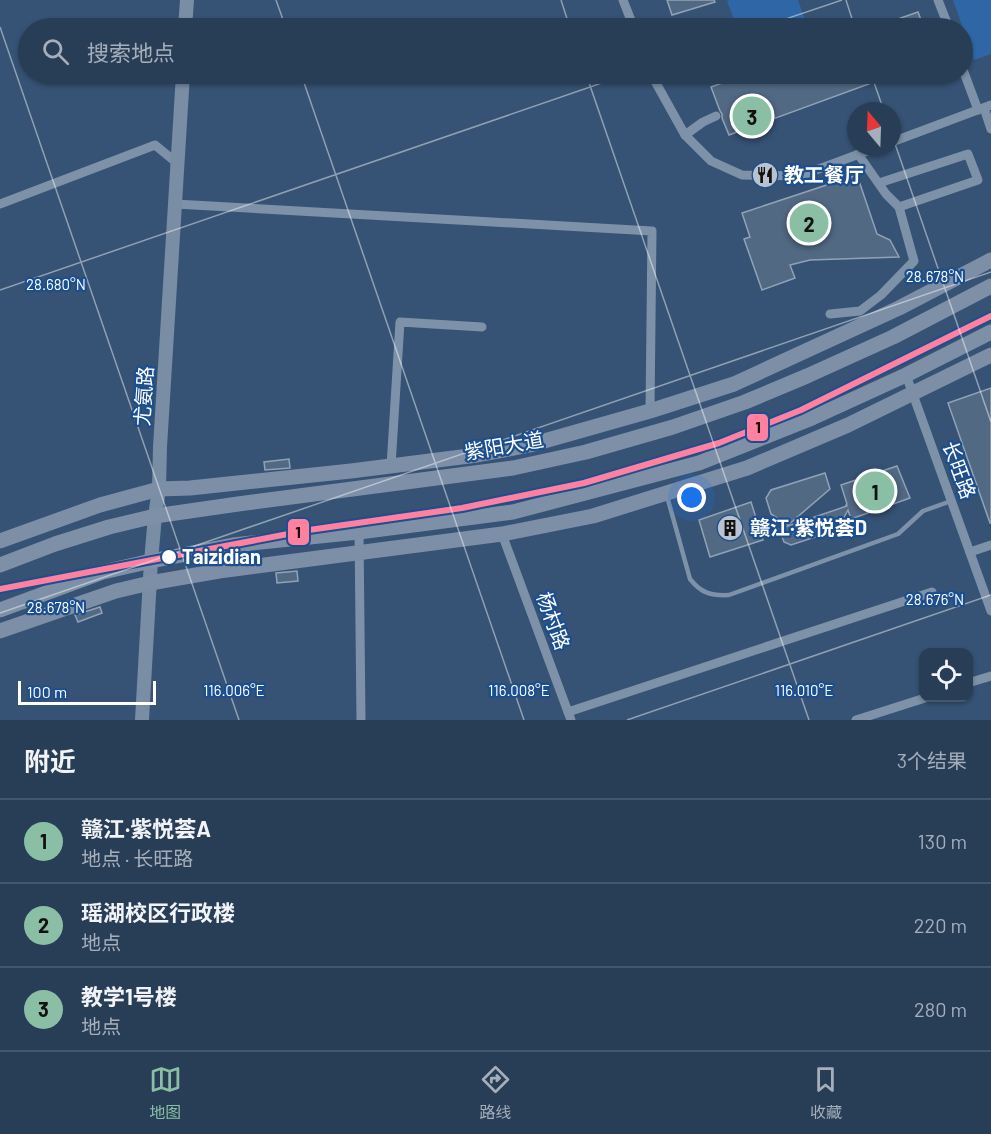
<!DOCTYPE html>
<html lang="zh">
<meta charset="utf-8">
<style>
body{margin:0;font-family:Barlow,"Noto Sans SC",sans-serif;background:#30455d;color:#f1f3f6}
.controls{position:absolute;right:18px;bottom:18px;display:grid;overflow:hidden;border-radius:12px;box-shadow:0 2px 4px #0004}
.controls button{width:54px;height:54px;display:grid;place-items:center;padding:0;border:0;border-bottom:2px solid #44576d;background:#283e57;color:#f1f3f6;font:30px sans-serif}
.compass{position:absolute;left:847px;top:102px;width:54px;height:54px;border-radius:50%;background:#283e57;box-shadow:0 2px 4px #0004;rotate:341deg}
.scale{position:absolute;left:18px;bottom:15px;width:138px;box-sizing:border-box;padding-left:6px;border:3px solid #fff;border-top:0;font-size:16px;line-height:21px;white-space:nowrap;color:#fff;-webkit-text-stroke:4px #1b4f8f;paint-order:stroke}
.you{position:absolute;left:692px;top:498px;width:21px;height:21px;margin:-15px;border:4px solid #fff;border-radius:50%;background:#1a73e8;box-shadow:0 0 0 9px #1a73e833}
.badge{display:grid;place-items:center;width:39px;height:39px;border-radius:50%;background:#8abfa5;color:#111;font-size:20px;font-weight:700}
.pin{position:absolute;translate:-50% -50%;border:3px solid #fff;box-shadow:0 2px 6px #0006}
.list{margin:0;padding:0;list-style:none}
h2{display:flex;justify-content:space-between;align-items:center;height:78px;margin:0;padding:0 24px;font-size:26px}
h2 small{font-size:20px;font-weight:400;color:#a5aeba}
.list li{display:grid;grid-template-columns:39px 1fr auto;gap:18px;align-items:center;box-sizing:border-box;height:84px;padding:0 24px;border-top:2px solid #44576d}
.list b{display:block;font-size:22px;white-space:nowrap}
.list p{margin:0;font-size:20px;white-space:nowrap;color:#a5aeba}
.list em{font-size:20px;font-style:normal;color:#a5aeba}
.icon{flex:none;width:33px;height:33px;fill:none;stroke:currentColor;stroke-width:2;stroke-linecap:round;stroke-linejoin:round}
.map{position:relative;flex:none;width:991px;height:720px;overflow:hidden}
.search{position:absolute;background:#283e57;box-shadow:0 2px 4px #0004;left:18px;right:18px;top:18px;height:66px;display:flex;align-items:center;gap:15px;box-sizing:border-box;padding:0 21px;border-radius:33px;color:#a5aeba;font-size:22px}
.sheet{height:330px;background:#283e57}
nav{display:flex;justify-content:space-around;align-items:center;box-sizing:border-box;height:84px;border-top:2px solid #44576d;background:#283e57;font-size:16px;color:#a5aeba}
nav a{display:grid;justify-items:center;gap:3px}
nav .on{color:#8abfa5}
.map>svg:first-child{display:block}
</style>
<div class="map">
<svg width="991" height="720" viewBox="0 0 991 720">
<rect width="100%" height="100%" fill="#365274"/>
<g fill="#2f66a5">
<path d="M729,0H798L808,28H737L727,1Z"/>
<path d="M953,0H991V54L974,60Z"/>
</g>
<g fill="#526984" stroke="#92a2b6" stroke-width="1.5">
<path d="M667,0H714L715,2L672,15Z"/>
<path d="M918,12L924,28H875V27Z"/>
<path d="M748,74H896L729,135L722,118V114L720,111L711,87Z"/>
<path d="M857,175L877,234L890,240L899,257L810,260L790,265L795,278L762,290L744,239L750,237L742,213Z"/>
<path d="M991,388V523H990L948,403Z"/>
<path d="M289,459L290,468L265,470L264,462Z"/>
<path d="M897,466L910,498L851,519L848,510L837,530L791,545L784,542L779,529L847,506L846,505L847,504L841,485Z"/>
<path d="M825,473L830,489L788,525L771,514L766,498L771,490Z"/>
<path d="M751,502L763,540L710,557L699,520Z"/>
<path d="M297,571L298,581L277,583L276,573Z"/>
<path d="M100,607L102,613L78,622L75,615Z"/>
</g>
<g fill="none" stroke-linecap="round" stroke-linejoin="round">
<path stroke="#7d92a8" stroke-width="4.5" d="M667,496L690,579C701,593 711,596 729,595L898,534L923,511L951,501"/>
<g stroke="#7d92a8" stroke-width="9">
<path d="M623,0L634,28"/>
<path d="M938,0L949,28"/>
<path d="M962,67L978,110"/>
<path d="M651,74L685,135L711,161L742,175L800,176L878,147"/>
<path d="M984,108L991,129"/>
<path d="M685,135L703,122L716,116"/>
<path d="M892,142L991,105"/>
<path d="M879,183L968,154L978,180L899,207"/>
<path d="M0,204L155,145L177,163"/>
<path d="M175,204L652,231L650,411"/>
<path d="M830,314L860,311L881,295L914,261L899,207L886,194L858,154"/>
<path d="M906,375L991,611"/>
<path d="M391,466L400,322L482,327"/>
<path d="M359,532L361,720"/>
<path d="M502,534L571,720"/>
<path d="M970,552L991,545"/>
<path d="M968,683L991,676"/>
<path d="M568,712L932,592"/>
<path d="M856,720L925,698"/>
</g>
<g stroke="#798da4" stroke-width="14">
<path d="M185,28L187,0"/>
<path d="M142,720L151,561L155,516L159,489L160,447L183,74"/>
</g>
<g stroke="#7d8ea7" stroke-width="15">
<path d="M0,541L100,505L159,489L190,488L351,471L477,455L530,445L650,411L734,384L899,308L991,260"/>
<path d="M0,631L116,591L150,583L219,571L502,534L593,516L747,468L848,425L991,355"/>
</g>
<g stroke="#7e90a7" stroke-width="15">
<path d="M0,565L55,544L109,527L155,516L238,504L513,468L586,452L673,427L745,402L807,376L893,337L991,286"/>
<path d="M0,610L103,572L151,561L233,545L359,532L513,512L699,463L812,418L906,375L991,332"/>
</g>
<g stroke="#1b4f8f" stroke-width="10">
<path id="metro-1" d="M0,589L309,530L462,508L584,483L719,443L801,410L991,316"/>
</g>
<use href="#metro-1" stroke="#ff809f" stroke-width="6"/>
</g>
<path fill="none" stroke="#fff" stroke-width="1.5" stroke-opacity="0.45" d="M276,0L286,28M561,0L570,28M846,0L855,28M0,27L239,720M759,28L842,0M301,74L524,720M586,74L809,720M871,74L884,111M892,135L991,422M0,290L628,74M0,613L991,272M627,720L991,595"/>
<defs>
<g id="restaurant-disc" transform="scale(1.35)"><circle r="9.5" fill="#b9c2ce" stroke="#1b4f8f"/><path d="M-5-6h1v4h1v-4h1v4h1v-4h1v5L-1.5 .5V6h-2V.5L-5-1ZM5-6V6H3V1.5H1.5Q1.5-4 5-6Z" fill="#111"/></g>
<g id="building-disc" transform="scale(1.35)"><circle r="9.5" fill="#b9c2ce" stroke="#1b4f8f"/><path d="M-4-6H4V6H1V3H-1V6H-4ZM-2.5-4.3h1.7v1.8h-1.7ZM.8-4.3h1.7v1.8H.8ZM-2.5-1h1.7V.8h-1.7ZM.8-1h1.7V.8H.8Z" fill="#111"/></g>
</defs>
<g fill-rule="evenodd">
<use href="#restaurant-disc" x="765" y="175"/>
<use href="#building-disc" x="730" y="528"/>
</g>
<circle fill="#fff" stroke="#1b4f8f" stroke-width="2" cx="169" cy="557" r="8"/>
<g text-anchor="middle" stroke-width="4.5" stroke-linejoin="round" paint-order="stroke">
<g font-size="20" font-weight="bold" fill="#fff" stroke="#1b4f8f" text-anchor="start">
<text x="784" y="182">教工餐厅</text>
<text x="750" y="535">赣江·紫悦荟D</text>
</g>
<g font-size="20" fill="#fff" stroke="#1b4f8f">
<text transform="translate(144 396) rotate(-86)" y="7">尤氨路</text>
<text transform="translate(504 446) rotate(-10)" y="7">紫阳大道</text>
<text transform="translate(959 470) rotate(70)" y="7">长旺路</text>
<text transform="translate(553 621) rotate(70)" y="7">杨村路</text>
</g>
<g font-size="20" font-weight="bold" fill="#fff" stroke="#1b4f8f" text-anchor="start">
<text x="182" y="564">Taizidian</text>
</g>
</g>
<g font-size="15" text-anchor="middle" fill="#fff" stroke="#1b4f8f" stroke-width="4.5" stroke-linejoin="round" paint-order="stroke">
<text x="935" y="282">28.678°N</text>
<text x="56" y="290">28.680°N</text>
<text x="935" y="605">28.676°N</text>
<text x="56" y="613">28.678°N</text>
<text x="234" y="696">116.006°E</text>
<text x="519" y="696">116.008°E</text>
<text x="804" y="696">116.010°E</text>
</g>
<g stroke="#1b4f8f" stroke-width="2">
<rect x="746" y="413" width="23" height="29" rx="6" fill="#ff809f"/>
<rect x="287" y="518" width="23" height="28" rx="6" fill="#ff809f"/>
</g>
<g font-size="16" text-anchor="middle" font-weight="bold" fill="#111">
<text x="758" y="433">1</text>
<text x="298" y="538">1</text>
</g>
</svg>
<div class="controls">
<button><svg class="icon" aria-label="locate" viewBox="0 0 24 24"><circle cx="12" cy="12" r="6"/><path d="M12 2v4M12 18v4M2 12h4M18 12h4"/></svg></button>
</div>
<svg class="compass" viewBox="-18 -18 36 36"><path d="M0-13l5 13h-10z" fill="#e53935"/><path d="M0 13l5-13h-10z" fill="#a5aeba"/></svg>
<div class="scale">100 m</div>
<div class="you"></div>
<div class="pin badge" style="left:875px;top:491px">1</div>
<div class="pin badge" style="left:809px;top:223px">2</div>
<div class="pin badge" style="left:752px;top:116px">3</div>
<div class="search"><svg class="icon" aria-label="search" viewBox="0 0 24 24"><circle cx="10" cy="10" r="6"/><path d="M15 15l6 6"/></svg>搜索地点</div>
</div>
<section class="sheet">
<h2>附近<small>3个结果</small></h2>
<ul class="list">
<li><span class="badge">1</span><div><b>赣江·紫悦荟A</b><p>地点 · 长旺路</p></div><em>130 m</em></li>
<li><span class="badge">2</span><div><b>瑶湖校区行政楼</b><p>地点</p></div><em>220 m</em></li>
<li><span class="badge">3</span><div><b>教学1号楼</b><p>地点</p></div><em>280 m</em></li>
</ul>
</section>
<nav>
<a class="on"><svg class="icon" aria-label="map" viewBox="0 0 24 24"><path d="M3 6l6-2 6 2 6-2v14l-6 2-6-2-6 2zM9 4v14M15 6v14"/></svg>地图</a>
<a><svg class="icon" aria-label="directions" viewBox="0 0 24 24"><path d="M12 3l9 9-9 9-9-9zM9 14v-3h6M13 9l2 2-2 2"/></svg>路线</a>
<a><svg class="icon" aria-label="saved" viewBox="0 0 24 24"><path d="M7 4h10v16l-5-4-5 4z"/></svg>收藏</a>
</nav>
